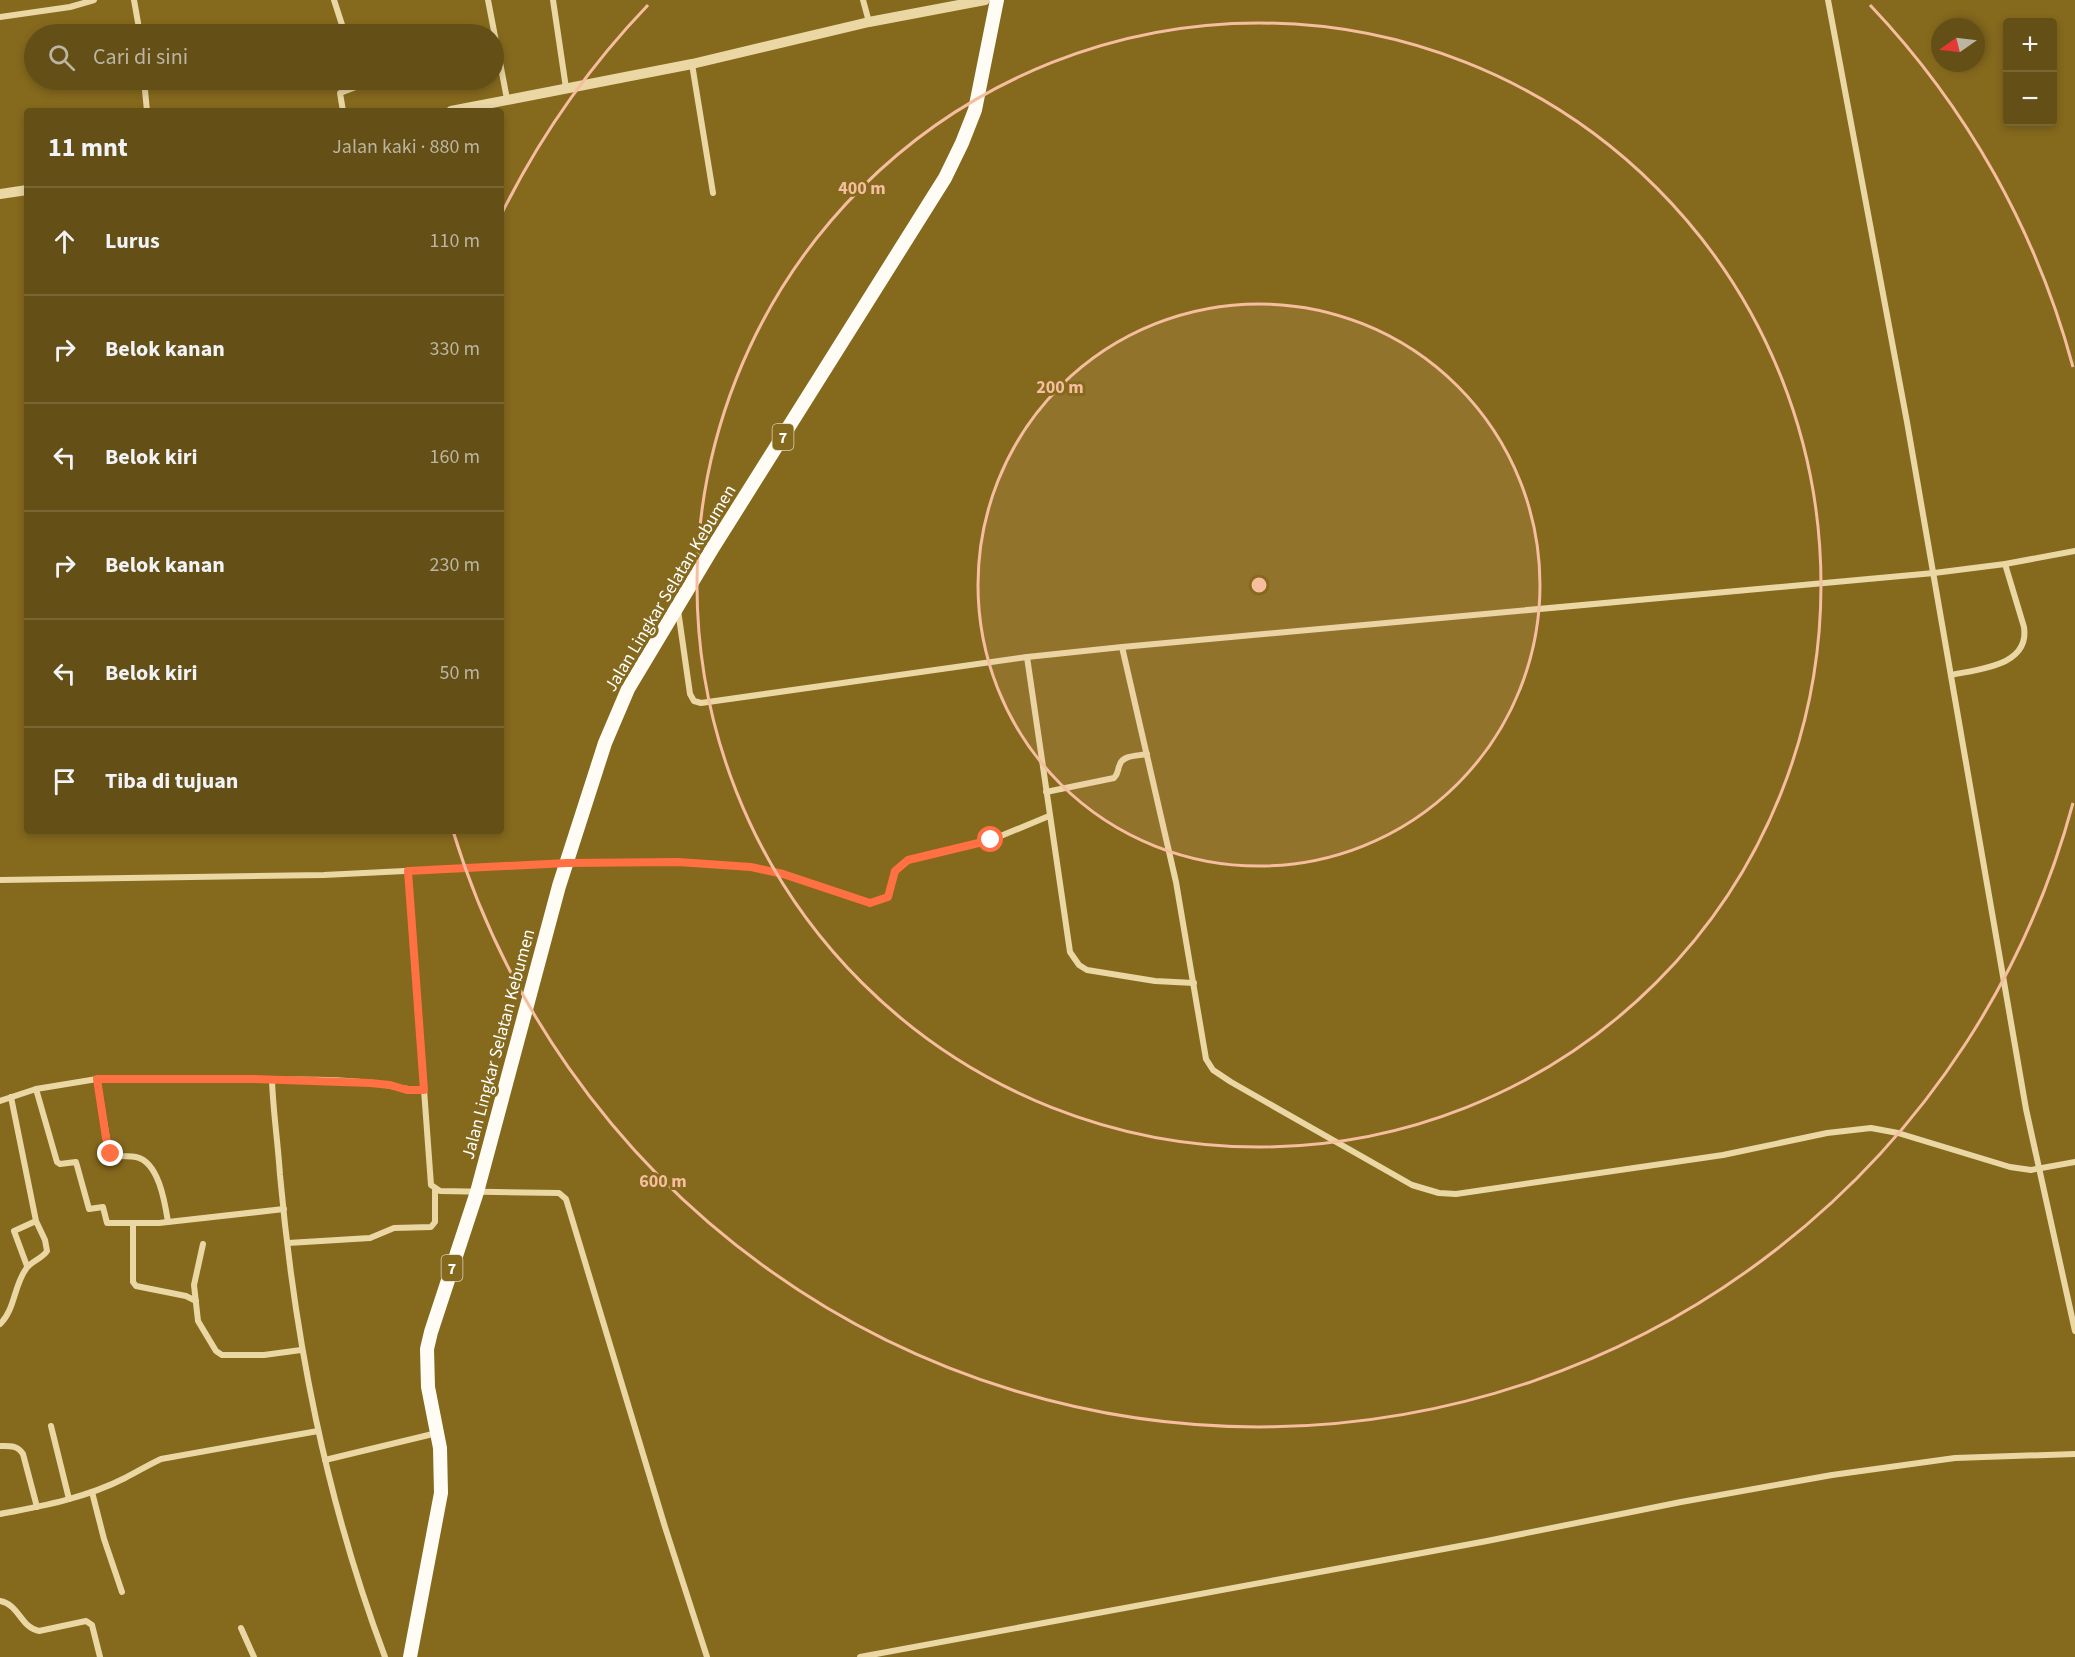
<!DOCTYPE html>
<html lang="id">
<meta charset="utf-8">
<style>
body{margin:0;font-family:"Source Sans 3",sans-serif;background:#6c5923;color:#f1f3f6}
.controls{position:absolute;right:18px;top:18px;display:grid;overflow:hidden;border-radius:6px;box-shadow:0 3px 9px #0003}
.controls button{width:54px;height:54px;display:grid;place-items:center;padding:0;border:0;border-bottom:2px solid #786635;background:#644f16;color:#f1f3f6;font:30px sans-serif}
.compass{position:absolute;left:1931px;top:18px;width:54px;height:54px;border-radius:50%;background:#644f16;box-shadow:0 3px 9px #0003;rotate:256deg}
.stop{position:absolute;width:18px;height:18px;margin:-14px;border:4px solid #ff7043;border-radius:50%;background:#fff}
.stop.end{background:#ff7043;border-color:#fff;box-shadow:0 2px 6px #0008}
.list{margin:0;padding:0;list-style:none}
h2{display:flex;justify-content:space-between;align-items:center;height:78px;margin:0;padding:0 24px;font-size:26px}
h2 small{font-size:20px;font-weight:400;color:#bbb5a1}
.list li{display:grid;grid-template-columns:39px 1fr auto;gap:18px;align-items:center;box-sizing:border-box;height:108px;padding:0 24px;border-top:2px solid #786635}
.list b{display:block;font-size:22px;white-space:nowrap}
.list em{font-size:20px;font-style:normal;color:#bbb5a1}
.icon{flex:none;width:33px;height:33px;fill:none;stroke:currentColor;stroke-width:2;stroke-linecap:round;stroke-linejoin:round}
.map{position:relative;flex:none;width:2075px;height:1657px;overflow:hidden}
.search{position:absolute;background:#644f16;box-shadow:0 3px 9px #0003;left:24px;top:24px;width:480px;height:66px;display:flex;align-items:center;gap:15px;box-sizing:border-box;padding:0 21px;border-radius:33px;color:#bbb5a1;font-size:22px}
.panel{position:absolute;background:#644f16;box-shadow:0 3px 9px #0003;left:24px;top:108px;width:480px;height:726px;border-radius:6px}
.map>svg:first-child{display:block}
</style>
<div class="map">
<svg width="2075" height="1657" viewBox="0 0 2075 1657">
<rect width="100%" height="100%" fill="#85691d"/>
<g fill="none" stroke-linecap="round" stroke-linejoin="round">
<g stroke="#ead7a4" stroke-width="6">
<path d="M134,0L140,34"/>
<path d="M334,0L345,34"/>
<path d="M488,0L507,99"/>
<path d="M553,0L566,88"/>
<path d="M863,0L869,22"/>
<path d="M1828,0L1907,422L2026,1109L2075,1331"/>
<path d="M0,17L70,7L94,0"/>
<path d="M692,64L713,193"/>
<path d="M144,80L147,111"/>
<path d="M343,111L340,93L356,87V80"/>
<path d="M678,610L690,694L694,701L701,703L1027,657L1122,647L1934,573L2005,564L2075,551"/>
<path d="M1122,647L1176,882L1206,1059L1213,1070L1231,1082L1412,1185L1439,1193L1456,1194L1723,1155L1827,1133L1871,1128L1898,1133L2010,1167L2031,1170L2075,1162"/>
<path d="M1027,657L1070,952L1079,965L1087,970L1155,981L1194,983"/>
<path d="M1951,675C1979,669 2030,666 2024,627L2005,564"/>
<path d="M1046,792L1114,778C1119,773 1117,770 1120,764C1123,755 1138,756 1147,754"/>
<path d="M408,871L431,1185L440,1191L559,1193L566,1199L665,1527L707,1657"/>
<path d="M0,880L324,875L567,863L678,862L751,867L783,874L870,903L888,897L895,871L908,860L991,840L1049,816"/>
<path d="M97,1079L109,1151C117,1159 126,1155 136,1157C159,1162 165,1203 168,1222"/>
<path d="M272,1080C306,1079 341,1080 374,1083C391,1085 407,1091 424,1090"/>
<path d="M36,1089L57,1162L60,1164L76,1162L89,1209L103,1207L107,1223H159L284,1209"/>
<path d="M11,1097L36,1221L14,1231L27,1266"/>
<path d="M0,1101L36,1089L97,1079L272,1080C273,1111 278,1143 280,1175C295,1341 326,1500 385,1657"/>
<path d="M133,1224V1282L136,1286L186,1296L196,1301"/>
<path d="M288,1243L370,1238L394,1228L431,1227L435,1222V1189"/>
<path d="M203,1244L194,1285L198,1321L216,1351L222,1355H264L301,1350"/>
<path d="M0,1324C15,1310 14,1285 26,1269C31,1261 42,1259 47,1251L45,1240L36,1221"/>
<path d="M51,1426L69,1499"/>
<path d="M0,1446C10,1446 17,1445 23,1454L37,1507"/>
<path d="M325,1460L437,1433"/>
<path d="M92,1492L104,1539L122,1592"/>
<path d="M0,1514C42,1506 86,1498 125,1478C137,1472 148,1465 161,1459L318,1431"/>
<path d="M0,1601C19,1604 21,1628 39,1631L86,1621L92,1625L100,1657"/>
<path d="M241,1628L254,1657"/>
<path d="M860,1657L1487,1541L1681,1502L1832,1475L1955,1458L2075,1454"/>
</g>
<g stroke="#ead7a4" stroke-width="10">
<path d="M451,111L692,64L869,22L985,0"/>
<path d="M0,194L27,190"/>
</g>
<path stroke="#fefcf4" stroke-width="14" d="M410,1657L441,1493L440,1448L428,1387L427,1349L431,1332L477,1192L559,886L605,743L628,689L712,549L945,178L962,143L975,110L997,0"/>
</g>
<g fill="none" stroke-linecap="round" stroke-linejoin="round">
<path stroke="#ff7043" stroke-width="8" d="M111,1154L106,1138L97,1079H254L370,1083L390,1085L407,1090H424L408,871L567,863L678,862L751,867L783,874L870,903L888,897L895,871L908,860L991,840"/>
</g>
<circle cx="1259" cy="585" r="281" fill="#f6bd9e" fill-opacity=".12"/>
<g fill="none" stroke="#f6bd9e" stroke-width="3">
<circle cx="1259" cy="585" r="281"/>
<circle cx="1259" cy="585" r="562"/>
<path d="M2073 803A843 843 0 0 1 453 831M501 215A843 843 0 0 1 648 5M1870 5A843 843 0 0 1 2073 367"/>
</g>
<g text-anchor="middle" stroke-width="6" stroke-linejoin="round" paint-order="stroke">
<g fill="#85691d" stroke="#dad2bb" stroke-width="1.5">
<rect x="772.5" y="424" width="21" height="26" rx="4.5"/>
<rect x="441.5" y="1255" width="21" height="26" rx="4.5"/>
</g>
<g font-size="16" font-weight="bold" fill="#fff">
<text x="783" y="443">7</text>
<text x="452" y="1274">7</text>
</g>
<g font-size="18" fill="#fff" stroke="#85691d">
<text transform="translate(670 588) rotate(-59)" y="6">Jalan Lingkar Selatan Kebumen</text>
<text transform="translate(498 1044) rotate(-75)" y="6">Jalan Lingkar Selatan Kebumen</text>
</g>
</g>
<circle cx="1259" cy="585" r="9" fill="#f6bd9e" stroke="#85691d" stroke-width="3"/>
<g font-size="18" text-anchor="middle" font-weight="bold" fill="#f6bd9e" stroke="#85691d" stroke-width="6" stroke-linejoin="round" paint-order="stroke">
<text x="862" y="194">400 m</text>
<text x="1060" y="393">200 m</text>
<text x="663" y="1187">600 m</text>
</g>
</svg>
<div class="controls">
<button>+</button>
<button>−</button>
</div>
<svg class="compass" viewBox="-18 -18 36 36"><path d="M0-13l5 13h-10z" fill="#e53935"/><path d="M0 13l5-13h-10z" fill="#bbb5a1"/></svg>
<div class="stop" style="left:991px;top:840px"></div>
<div class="stop end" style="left:111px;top:1154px"></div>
<div class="search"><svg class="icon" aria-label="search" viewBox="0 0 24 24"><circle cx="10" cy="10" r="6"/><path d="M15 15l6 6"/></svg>Cari di sini</div>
<section class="panel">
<h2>11 mnt<small>Jalan kaki · 880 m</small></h2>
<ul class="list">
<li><svg class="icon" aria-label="ahead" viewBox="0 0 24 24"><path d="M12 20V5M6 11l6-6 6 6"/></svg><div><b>Lurus</b></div><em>110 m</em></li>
<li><svg class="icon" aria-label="right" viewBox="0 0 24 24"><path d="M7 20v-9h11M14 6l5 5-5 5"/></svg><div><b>Belok kanan</b></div><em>330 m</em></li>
<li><svg class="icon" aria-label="left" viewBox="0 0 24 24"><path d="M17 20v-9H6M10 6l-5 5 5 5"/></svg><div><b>Belok kiri</b></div><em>160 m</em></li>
<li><svg class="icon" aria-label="right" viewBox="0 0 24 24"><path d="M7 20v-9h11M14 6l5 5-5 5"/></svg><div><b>Belok kanan</b></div><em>230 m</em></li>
<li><svg class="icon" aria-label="left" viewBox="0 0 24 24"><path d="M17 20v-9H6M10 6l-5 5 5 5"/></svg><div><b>Belok kiri</b></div><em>50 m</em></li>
<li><svg class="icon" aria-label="arrive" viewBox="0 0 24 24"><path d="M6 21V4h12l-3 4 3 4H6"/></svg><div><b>Tiba di tujuan</b></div></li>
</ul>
</section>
</div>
